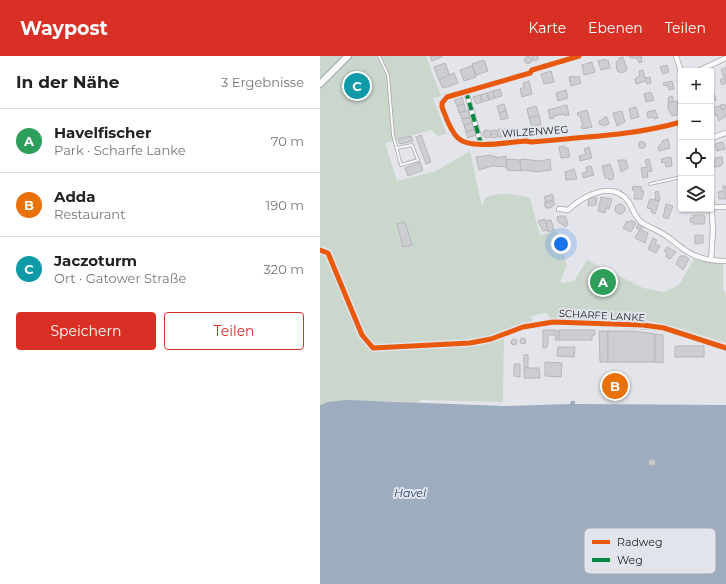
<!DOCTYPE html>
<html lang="de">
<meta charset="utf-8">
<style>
body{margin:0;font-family:Montserrat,sans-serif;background:#f2f2f2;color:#222}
.controls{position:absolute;right:12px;top:12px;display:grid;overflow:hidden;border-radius:4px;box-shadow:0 1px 3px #0004}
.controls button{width:36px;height:36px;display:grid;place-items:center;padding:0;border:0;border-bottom:1px solid #e0e0e0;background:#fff;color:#222;font:20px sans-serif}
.you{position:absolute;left:241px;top:188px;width:14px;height:14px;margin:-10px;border:3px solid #fff;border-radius:50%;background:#1a73e8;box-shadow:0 0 0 6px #1a73e833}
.badge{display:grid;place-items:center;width:26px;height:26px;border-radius:50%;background:#d93025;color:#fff;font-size:13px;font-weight:700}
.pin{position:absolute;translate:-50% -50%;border:2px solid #fff;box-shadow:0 1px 4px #0006}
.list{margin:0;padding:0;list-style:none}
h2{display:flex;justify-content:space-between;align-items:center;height:52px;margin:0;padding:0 16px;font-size:17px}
h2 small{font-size:13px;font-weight:400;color:#767676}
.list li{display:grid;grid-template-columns:26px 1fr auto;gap:12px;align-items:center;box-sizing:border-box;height:64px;padding:0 16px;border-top:1px solid #e0e0e0}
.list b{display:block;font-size:15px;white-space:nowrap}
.list p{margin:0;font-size:13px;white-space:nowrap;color:#767676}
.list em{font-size:13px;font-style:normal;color:#767676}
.actions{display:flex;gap:8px;padding:12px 16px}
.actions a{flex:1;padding:9px 0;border:1px solid #d93025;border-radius:4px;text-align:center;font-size:14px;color:#d93025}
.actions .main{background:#d93025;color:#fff}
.icon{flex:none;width:22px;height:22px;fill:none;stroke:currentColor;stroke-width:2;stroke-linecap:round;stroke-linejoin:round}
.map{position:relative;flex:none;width:406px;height:528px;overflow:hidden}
header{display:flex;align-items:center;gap:24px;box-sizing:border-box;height:56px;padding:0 20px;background:#d93025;color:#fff}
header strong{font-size:19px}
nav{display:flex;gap:22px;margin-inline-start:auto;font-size:14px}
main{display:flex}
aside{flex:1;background:#fff}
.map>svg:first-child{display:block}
</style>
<header>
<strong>Waypost</strong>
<nav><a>Karte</a><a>Ebenen</a><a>Teilen</a></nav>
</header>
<main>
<aside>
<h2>In der Nähe<small>3 Ergebnisse</small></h2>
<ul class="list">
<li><span class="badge" style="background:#2e9e5b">A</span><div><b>Havelfischer</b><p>Park · Scharfe Lanke</p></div><em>70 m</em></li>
<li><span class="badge" style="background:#e8710a">B</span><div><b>Adda</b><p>Restaurant</p></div><em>190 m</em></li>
<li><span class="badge" style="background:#0f9aa8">C</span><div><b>Jaczoturm</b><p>Ort · Gatower Straße</p></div><em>320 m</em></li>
</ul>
<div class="actions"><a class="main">Speichern</a><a>Teilen</a></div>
</aside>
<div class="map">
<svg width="406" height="528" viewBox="0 0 406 528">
<rect width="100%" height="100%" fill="#e4e5ea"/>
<g fill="#cbd6cd">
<path d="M0,0H22L0,24Z"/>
<path d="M32,0H106L121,40L113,42L127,78L118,80L111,74L65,87L77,125L116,115L150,95L162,151L165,142C181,135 193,138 210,142L220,179L237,175L247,210L240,225L243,227L254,225L267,204L323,232L344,236L359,229L375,201L403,207V233L406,239V287L358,272L324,264L272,259V264L231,263L226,257L211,260L213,269L184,277L183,346L101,344L97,347L74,345L7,347L0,349V32Z"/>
</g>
<path fill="#9dacbf" d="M27,344L184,350L250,348L251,345H255V348L406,349V528H0V349L8,346Z"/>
<g fill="#cdced1" stroke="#b6b7bb">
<circle cx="215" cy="2" r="3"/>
<path d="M110,0H122V1L112,5Z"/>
<path d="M309,0H321L322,6L319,7L317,2H310Z"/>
<circle cx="208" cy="4" r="3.5"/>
<path d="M303,1L307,14L302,17L297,15L296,6L299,4V2Z"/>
<path d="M285,3V5L288,4L290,12L281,14L278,5Z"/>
<path d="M164,4L168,15L156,19L152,8Z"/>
<path d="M272,6L275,16L264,19L262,9Z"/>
<path d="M125,7L130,20L119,24L114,11Z"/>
<path d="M347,9L349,16L343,18L340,11Z"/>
<path d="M152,10L156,21L144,25L140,14Z"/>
<path d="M406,11V27L402,29L400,24L404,22L401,14Z"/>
<path d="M323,14L326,25L316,28L315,23L320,19L319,15Z"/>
<path d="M231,15L234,26L224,28L221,18Z"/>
<path d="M134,17L138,27L124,32L122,31L119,24Z"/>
<path d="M255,20V22L259,20L261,27L251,30L249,21Z"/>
<path d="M330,21L331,27L327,28L325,22Z"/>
<path d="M209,25L212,38L202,41L200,33L204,31L203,27Z"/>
<path d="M352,25L354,33L349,34L347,29L344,30L343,27Z"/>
<path d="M180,33L182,40L175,42L173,35Z"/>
<path d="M246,34L248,42L238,45L236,37Z"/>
<path d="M173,35L175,42L169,44L167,37Z"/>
<path d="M331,36L334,44L326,46L324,38Z"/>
<path d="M167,37L169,44L162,46L160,39Z"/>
<path d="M394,38L396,44L391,47V39Z"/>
<path d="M160,39L162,46L156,48L153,41Z"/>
<path d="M352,40L354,46L349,47L348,42Z"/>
<path d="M142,41L144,48L137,50L134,44Z"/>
<path d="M357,45L360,58L352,60L348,53V47Z"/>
<path d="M144,48L146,55L139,57L137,50Z"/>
<path d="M184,48L186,55L179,57L177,50Z"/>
<circle cx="403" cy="51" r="3"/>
<path d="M247,49L249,59L245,60L244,58L234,60V62L230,63L228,54Z"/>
<path d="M216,50L219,59L209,62L207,53Z"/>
<path d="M400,50L401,53L404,54L406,60L399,65L397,59H394L392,52Z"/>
<path d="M316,51L319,61L311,63L309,53Z"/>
<path d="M148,54L150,61L142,63L140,57Z"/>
<path d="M267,54L272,71L262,73L261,70L263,69L260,60H258L257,57Z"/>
<path d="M335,54L338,62L334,63L333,61L328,62L327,56Z"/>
<path d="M186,55L188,62L181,64L179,57Z"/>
<path d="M302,55L305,66L297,70L293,57Z"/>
<path d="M219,59L221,69L212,71L209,62Z"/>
<path d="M150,61L152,67L144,69L142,63Z"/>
<path d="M284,61H287L289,68L283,70L282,68L280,69L279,65L284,63Z"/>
<path d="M152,67L154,73L146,76L144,69Z"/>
<path d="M191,72V80L184,81V73Z"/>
<path d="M154,73L156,79L148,82L146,76Z"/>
<path d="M180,73H184V81H178L177,74Z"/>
<circle cx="174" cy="78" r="4"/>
<circle cx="167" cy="78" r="4"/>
<path d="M101,79L111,106L106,108L96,81Z"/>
<path d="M91,80L93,85L80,88L78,83Z"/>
<path d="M348,83L350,92L339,95L338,91L342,87V85Z"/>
<circle cx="322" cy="89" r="3.5"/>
<path d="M403,86L405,93L397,95L395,88Z"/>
<path d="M244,90L245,92H248L250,101L241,102L239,91Z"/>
<path d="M269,91L272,102L260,105L259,100L266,98L264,93Z"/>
<path d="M172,99L173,101L176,100V102L186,100L187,111L172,110L159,114L156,101Z"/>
<path d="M351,101L352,110L346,111L345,106L342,107L341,103Z"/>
<path d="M402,101L403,108H401V110L394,111L393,106L396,105L395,102Z"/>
<path d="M190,103L200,104L201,115L187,114L186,104Z"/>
<path d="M203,103L219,105L230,103L231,114L216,116L207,114L202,115L201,114L200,104Z"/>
<path d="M329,103L332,115L327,116L328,121L323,122L321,112L327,111L325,104Z"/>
<path d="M298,104H306L308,112L301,116Z"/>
<path d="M100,106L103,114L88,120L85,112Z"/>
<path d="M290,108L294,120L293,123L289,124L288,122H285L282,110Z"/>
<path d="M271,110L274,119L263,122L262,117L267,116L266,111Z"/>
<path d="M254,113L257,123L246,124L245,116Z"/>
<path d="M313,130L322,131L321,135H324L322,143H314L315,134H312Z"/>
<path d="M403,130H406V143H399L398,136L403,135Z"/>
<path d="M338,135L340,144L339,145L334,143L336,142L335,136Z"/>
<path d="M232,138L234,143L226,147L224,141Z"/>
<path d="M281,141L292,143L289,153L286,152L285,157L278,155Z"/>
<path d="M269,142H277L276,149L268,150Z"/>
<path d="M330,143L339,145L335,158L331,156L332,153L327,152Z"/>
<path d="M233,144L235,148L231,152H226L224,147Z"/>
<path d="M346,148L353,150L348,163L343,161Z"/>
<circle cx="300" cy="153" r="5"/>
<path d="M373,159H384L385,162L384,168H373V166H370V162H373Z"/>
<path d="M240,160H245L248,168L246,171L238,166L237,161Z"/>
<path d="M225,163L228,174L223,175L218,165Z"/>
<path d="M231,164L234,174L228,176L226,165Z"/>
<path d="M311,164L316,167L311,176L303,172L307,165L310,166Z"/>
<path d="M85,166L92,189L83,191L77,168Z"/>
<path d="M319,167L323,170L321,174L316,172Z"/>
<path d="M320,173L328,177L325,187L315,182Z"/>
<path d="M375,179H383V187L375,188Z"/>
<path d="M333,182L337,184L335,188L340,190L336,197L328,193Z"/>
<path d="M347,191L356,196L350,203L346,201L347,196L344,195Z"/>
<path d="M360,200H365L369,203L363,214L356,208Z"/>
<path d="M223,274H236L237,276L239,274V284H235L236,279H228V288L226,292H223Z"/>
<path d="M239,274H275V279H272V284H239Z"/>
<path d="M279,275H288V306H280Z"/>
<path d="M288,275H312L335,278V306H288Z"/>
<path d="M335,278L343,279V307L335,306Z"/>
<circle cx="203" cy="285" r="3"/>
<circle cx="194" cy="286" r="3"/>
<rect x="355" y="290" width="29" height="11"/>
<path d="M238,291H255L254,301L237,300Z"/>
<rect x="204" y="299" width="4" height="13"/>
<path d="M225,306L242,307L241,321L225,320Z"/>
<path d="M194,308H200V321L194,320Z"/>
<path d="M204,312H219L220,322H204Z"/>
<path d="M289,328H301V333H297L298,337H289Z"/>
<rect x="329" y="404" width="6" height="5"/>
</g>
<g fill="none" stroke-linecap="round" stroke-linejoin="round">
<g stroke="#a6a7aa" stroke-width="3.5">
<g id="service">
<path d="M59,0L68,19L73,79L81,109L98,104L92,89L77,92"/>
<path d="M330,128L361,121"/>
<path d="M213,269L225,267"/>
</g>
</g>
<g stroke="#a6a7aa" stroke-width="6">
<g id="minor">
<path d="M259,0L212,14L210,17L127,41L122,47V51C126,61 130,75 138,82C150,94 189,86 206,85L211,86C262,81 312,80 361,66"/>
<path d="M356,0L361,16"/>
<path d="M378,15L406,2"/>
<path d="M146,35L161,88"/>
<path d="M391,82L406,77"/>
<path d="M391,139L393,174L391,204"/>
<path d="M392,151H406"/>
<path d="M239,153L248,154C263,140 292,124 308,145C313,152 314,160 321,166C327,171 336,173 343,178C351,182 357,189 365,194C376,202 392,205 406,205"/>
<path d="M226,266L276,267L344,272L406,292"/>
</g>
</g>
<g stroke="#a6a7aa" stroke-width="8">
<path id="secondary" d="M0,28L28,0"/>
</g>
<use href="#service" stroke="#fbfbfc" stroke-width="2"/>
<use href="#minor" stroke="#fbfbfc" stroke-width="4.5"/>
<use href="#secondary" stroke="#fbfbfc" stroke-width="6"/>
<path stroke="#00873e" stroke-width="4" stroke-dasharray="8 4" stroke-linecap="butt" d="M146,35L161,88"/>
<g stroke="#e2e4ec" stroke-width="8">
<g id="cycleway">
<path d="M259,0L212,14L210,17L127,41L122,47V51C126,61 130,75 138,82C150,94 189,86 206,85L211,86C262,81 312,80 361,66"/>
<path d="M0,194L8,197L42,279L53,292L150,287L171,283L203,271L233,266L323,269L344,272L406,292"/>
</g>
</g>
<use href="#cycleway" stroke="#e8590c" stroke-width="5"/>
</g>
<g text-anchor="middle" stroke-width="4" stroke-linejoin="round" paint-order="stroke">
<g font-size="10" fill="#1c1d20" stroke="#e2e4ec">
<text transform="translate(215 75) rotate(-4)" y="4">WILZENWEG</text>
<text transform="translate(282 259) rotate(3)" y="4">SCHARFE LANKE</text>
</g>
<g font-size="11" font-style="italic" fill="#1a3b5f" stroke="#e2e4ec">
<text x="90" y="441">Havel</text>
</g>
</g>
<rect x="264" y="472" width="132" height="46" rx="6" fill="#e2e4ec" stroke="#a7a8af" stroke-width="1"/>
<rect x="272" y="484" width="18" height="4" fill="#e8590c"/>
<rect x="272" y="502" width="18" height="4" fill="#00873e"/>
<g font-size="11" fill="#1c1d20">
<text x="297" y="490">Radweg</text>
<text x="297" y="508">Weg</text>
</g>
</svg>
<div class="controls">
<button>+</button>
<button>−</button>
<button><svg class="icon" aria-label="locate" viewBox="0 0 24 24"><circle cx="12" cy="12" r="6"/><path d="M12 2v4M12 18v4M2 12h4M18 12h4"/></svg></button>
<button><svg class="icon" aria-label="layers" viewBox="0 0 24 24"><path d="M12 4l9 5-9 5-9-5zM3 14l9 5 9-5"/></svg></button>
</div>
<div class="you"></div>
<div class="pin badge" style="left:283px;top:226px;background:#2e9e5b">A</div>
<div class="pin badge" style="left:295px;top:330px;background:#e8710a">B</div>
<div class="pin badge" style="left:37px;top:30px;background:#0f9aa8">C</div>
</div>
</main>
